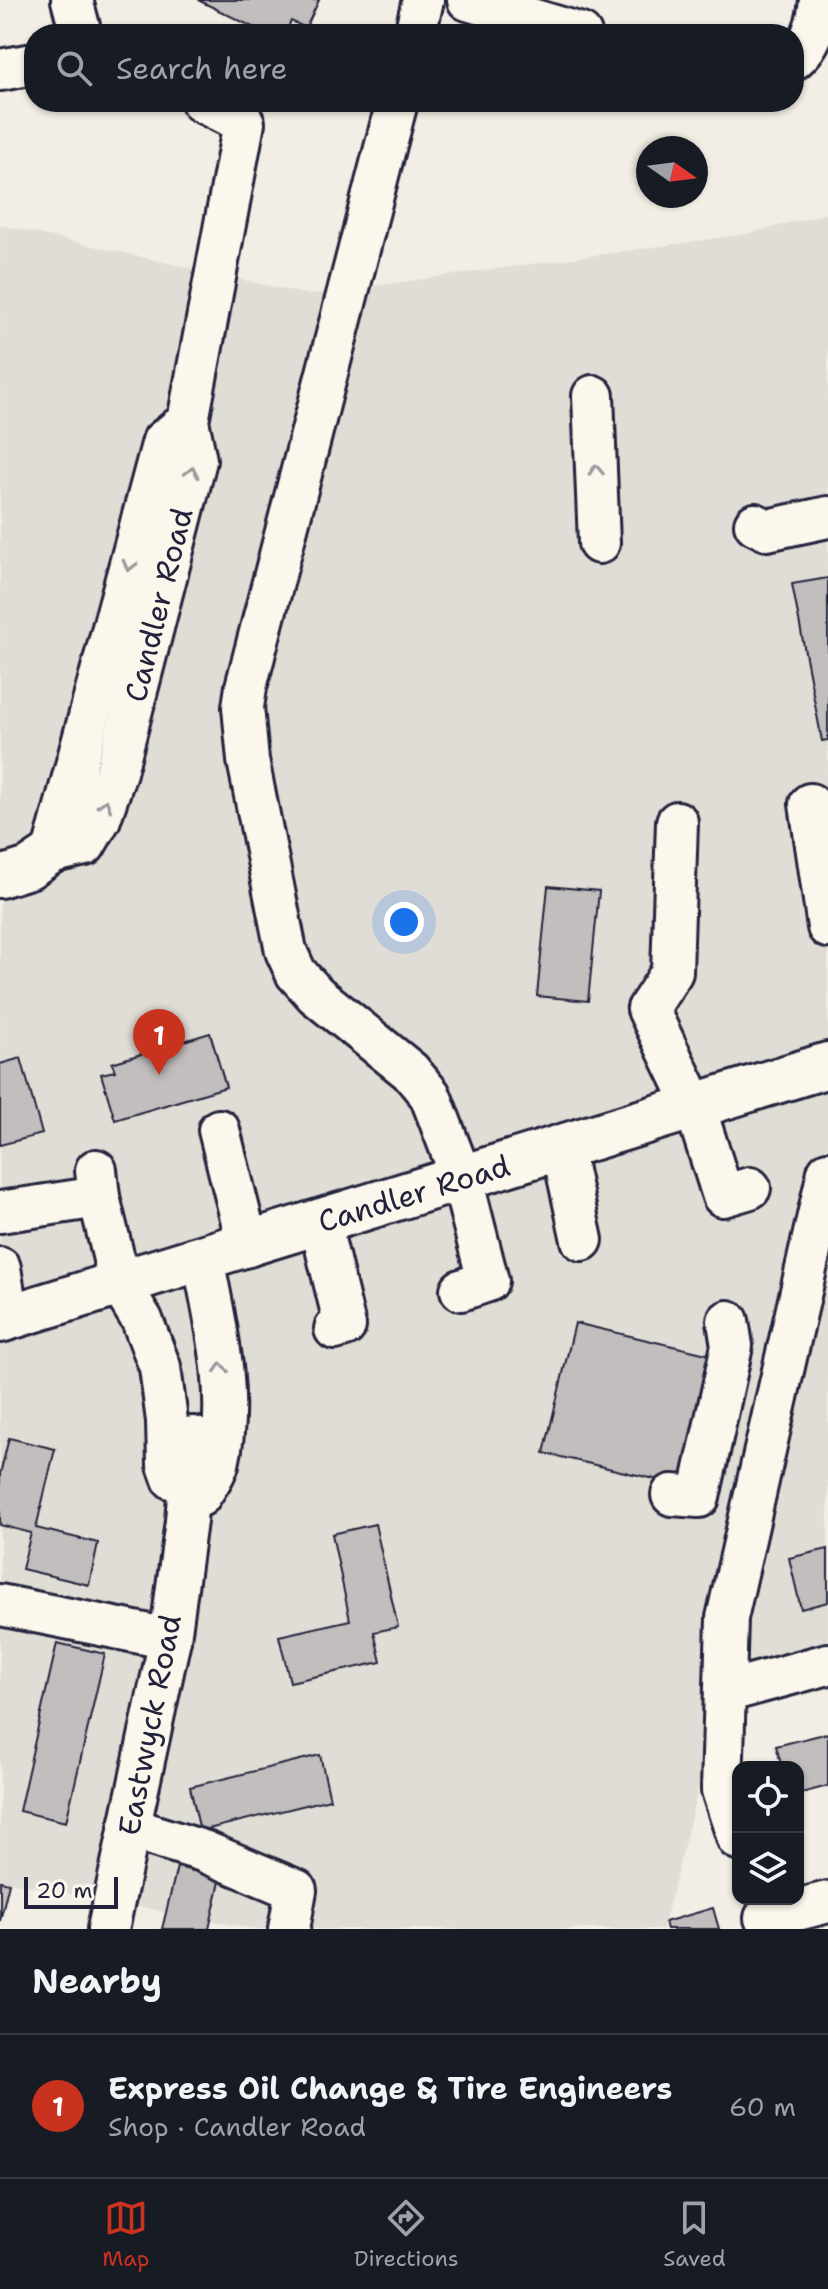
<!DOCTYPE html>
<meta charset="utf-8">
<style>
body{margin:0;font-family:"Shantell Sans",sans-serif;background:#20242c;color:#f1f3f6}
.controls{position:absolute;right:24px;bottom:24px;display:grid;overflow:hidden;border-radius:16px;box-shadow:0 2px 6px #0004}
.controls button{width:72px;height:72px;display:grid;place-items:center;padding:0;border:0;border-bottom:2px solid #363941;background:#171b24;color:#f1f3f6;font:40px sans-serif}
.compass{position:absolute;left:636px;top:136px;width:72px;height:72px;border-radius:50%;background:#171b24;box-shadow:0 2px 6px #0004;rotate:104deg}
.scale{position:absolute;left:24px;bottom:20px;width:94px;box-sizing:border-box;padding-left:8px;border:4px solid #22223b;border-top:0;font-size:22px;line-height:28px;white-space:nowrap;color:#22223b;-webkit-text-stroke:6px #fbf7ec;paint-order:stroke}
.you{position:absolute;left:404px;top:922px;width:28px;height:28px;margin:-20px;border:6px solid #fff;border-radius:50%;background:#1a73e8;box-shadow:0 0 0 12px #1a73e833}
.badge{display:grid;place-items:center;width:52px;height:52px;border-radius:50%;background:#c8321e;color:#fff;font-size:26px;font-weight:700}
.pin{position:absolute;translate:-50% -66px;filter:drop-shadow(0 2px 4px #0008)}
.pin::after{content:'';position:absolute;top:42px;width:28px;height:24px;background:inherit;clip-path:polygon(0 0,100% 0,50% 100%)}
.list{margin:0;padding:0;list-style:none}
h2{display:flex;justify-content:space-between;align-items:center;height:104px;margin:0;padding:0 32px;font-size:34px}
h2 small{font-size:26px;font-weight:400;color:#9ea1a6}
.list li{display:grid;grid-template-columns:52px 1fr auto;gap:24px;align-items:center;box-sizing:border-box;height:144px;padding:0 32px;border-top:2px solid #363941}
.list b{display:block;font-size:30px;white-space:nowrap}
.list p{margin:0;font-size:26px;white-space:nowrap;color:#9ea1a6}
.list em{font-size:26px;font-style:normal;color:#9ea1a6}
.icon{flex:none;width:44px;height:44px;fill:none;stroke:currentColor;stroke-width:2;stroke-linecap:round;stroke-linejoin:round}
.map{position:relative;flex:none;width:828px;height:1929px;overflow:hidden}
.search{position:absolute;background:#171b24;box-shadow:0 2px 6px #0004;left:24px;right:24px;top:24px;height:88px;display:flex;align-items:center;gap:20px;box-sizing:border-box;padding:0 28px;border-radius:32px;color:#9ea1a6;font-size:30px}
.sheet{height:248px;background:#171b24}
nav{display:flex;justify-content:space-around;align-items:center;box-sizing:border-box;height:112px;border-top:2px solid #363941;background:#171b24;font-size:22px;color:#9ea1a6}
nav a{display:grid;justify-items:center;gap:4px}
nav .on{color:#c8321e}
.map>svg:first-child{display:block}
</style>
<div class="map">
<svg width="828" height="1929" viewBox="0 0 828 1929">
<rect width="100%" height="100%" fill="#f2eee5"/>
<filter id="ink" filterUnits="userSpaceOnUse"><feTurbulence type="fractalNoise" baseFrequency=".0125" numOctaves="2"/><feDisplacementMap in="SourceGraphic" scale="16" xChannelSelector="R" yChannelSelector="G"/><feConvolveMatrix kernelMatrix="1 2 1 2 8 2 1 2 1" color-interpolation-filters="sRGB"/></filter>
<g filter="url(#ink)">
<path fill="#e0dcd6" d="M828,213V1656L724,1686L663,1929H256L0,1880V225L309,295L747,234Z"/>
<g fill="#c2bebe" stroke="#22223b" stroke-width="2">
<path d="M198,0H319L306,28L291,21L285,34H267Z"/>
<path d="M828,578V740L822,741L792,584Z"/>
<path d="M548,886L599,891L588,1001L537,996Z"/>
<path d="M210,1033L226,1087L115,1120L101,1074L115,1071L112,1063Z"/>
<path d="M21,1058L42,1134L0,1145V1064Z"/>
<path d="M575,1323L711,1355L680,1485L544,1453Z"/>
<path d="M9,1438L55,1449L36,1528L98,1543L89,1585L22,1569L31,1533L0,1525V1474Z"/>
<path d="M375,1524L398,1627L374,1632L381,1662L290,1682L279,1636L350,1620L332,1534Z"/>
<path d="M828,1549V1602L801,1609L789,1558Z"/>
<path d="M57,1643L105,1654L66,1822L19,1811Z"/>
<path d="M828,1733V1786L798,1794V1767H782L776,1746Z"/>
<path d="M320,1755L330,1799L200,1831L190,1787Z"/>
<path d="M177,1867L221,1877L209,1929H162Z"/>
<path d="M0,1881L9,1883L0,1921Z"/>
<path d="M713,1908L719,1929H667L665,1922Z"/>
</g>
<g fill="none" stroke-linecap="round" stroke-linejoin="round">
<g stroke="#22223b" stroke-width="46">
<g id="minor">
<path d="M72,0L81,34"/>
<path d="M468,0L581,34"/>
<path d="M415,34L423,0"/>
<path d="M794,59C812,44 818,22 820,0"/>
<path d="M0,70L34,64"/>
<path d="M397,102L246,687L243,707L248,760L286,951L296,973L316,995L410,1071L430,1095L462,1179L488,1281L461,1290"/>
<path d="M593,396L599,543"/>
<path d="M755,524L767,530L828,517"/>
<path d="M810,804L828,927"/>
<path d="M677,822L672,972L648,1009L695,1107L723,1196L750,1188"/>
<path d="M53,852L163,441L188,421"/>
<path d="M0,877L29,868L53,852L85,845L100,819L116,772L196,460L188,421L244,123L202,102"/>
<path d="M219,1130L248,1246"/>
<path d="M562,1148L582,1240"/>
<path d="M96,1170L99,1197L120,1284L142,1320L160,1367L167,1421L168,1465L173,1479"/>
<path d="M0,1212L99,1197"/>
<path d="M320,1223L345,1326L335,1329"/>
<path d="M0,1268L8,1318"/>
<path d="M672,1495L699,1497L732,1346L728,1321"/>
<path d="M200,1496C206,1486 215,1475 218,1464C234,1397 216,1325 203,1259"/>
<path d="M0,1605L170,1639"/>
<path d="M725,1692L828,1664"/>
<path d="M129,1828L203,1851L296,1890L289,1929"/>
<path d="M738,1839L722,1790L727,1618L828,1172"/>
<path d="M765,1918L828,1902"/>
<path d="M108,1929L170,1639L186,1521L193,1437"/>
</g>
</g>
<g stroke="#22223b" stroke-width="50">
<path id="major" d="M0,1320L828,1065"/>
</g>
<use href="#minor" stroke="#fbf7ec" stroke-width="40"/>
<use href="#major" stroke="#fbf7ec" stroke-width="44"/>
</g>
<defs><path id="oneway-chevron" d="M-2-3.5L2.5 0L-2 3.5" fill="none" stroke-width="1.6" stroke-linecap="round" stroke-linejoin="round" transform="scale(2)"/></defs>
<g stroke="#99979c">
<use href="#oneway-chevron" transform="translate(596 470) rotate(-92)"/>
<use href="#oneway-chevron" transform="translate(192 472) rotate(-77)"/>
<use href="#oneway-chevron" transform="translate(129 566) rotate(105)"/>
<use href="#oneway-chevron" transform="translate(105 805) rotate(-72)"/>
<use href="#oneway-chevron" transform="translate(221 1368) rotate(-93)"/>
</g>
</g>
<g text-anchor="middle" stroke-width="7" stroke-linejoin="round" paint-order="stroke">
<g font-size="30" fill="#22223b" stroke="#fbf7ec">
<text transform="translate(159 605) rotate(-76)" y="10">Candler Road</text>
<text transform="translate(414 1194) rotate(-17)" y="10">Candler Road</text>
<text transform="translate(150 1725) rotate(-79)" y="10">Eastwyck Road</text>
</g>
</g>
</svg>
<div class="controls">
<button><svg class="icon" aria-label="locate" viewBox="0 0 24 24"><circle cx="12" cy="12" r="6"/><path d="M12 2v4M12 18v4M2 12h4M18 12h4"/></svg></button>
<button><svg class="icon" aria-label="layers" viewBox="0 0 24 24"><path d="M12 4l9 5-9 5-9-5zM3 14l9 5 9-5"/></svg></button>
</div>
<svg class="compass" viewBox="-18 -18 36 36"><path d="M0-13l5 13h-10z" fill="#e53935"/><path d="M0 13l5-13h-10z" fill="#9ea1a6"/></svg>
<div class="scale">20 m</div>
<div class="you"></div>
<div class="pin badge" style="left:159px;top:1075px">1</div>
<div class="search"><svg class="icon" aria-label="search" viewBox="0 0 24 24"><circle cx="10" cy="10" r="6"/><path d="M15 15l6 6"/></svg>Search here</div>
</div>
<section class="sheet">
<h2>Nearby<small></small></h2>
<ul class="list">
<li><span class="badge">1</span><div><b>Express Oil Change &amp; Tire Engineers</b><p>Shop · Candler Road</p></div><em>60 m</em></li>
</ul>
</section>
<nav>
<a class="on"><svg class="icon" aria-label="map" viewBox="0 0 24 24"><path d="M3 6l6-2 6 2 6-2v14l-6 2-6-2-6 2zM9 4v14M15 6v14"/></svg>Map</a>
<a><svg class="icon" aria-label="directions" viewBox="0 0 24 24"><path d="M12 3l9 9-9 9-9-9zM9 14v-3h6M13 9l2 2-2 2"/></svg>Directions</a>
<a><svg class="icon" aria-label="saved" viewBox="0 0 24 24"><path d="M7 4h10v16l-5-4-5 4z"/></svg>Saved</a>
</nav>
